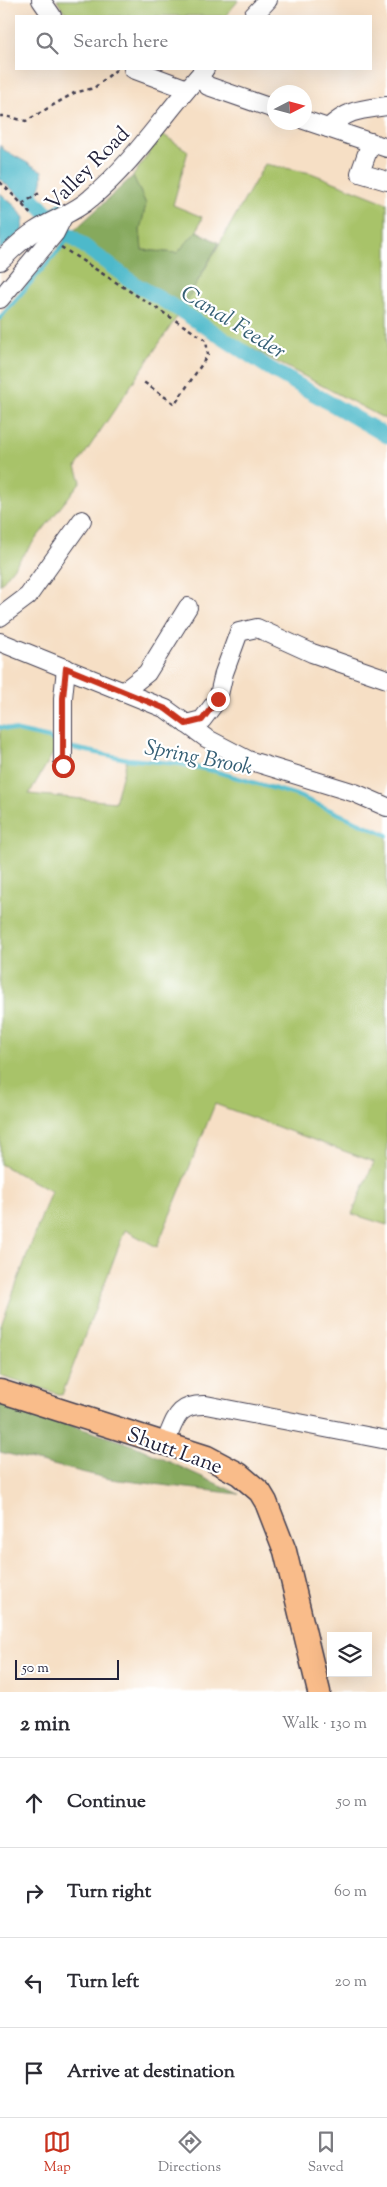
<!DOCTYPE html>
<meta charset="utf-8">
<style>
body{margin:0;font-family:"Sorts Mill Goudy",serif;background:#f2f2f3;color:#2b2b33}
.controls{position:absolute;right:15px;bottom:15px;display:grid;overflow:hidden;border-radius:0px;box-shadow:0 5px 20px #0002}
.controls button{width:45px;height:45px;display:grid;place-items:center;padding:0;border:0;border-bottom:1px solid #e1e1e2;background:#fff;color:#2b2b33;font:25px sans-serif}
.compass{position:absolute;left:267px;top:85px;width:45px;height:45px;border-radius:50%;background:#fff;box-shadow:0 5px 20px #0002;rotate:84deg}
.scale{position:absolute;left:15px;bottom:12px;width:104px;box-sizing:border-box;padding-left:5px;border:2px solid #22223b;border-top:0;font-size:14px;line-height:18px;white-space:nowrap;color:#22223b;-webkit-text-stroke:4px #fff;paint-order:stroke}
.stop{position:absolute;width:15px;height:15px;margin:-11px;border:4px solid #c8321e;border-radius:50%;background:#fff}
.stop.end{background:#c8321e;border-color:#fff;box-shadow:0 1px 5px #0008}
.list{margin:0;padding:0;list-style:none}
h2{display:flex;justify-content:space-between;align-items:center;height:65px;margin:0;padding:0 20px;font-size:21px}
h2 small{font-size:16px;font-weight:400;color:#7c7c81}
.list li{display:grid;grid-template-columns:32px 1fr auto;gap:15px;align-items:center;box-sizing:border-box;height:90px;padding:0 20px;border-top:1px solid #e1e1e2}
.list b{display:block;font-size:19px;white-space:nowrap}
.list em{font-size:16px;font-style:normal;color:#7c7c81}
.icon{flex:none;width:28px;height:28px;fill:none;stroke:currentColor;stroke-width:2;stroke-linecap:round;stroke-linejoin:round}
.map{position:relative;flex:none;width:387px;height:1692px;overflow:hidden}
.search{position:absolute;background:#fff;box-shadow:0 5px 20px #0002;left:15px;right:15px;top:15px;height:55px;display:flex;align-items:center;gap:12px;box-sizing:border-box;padding:0 18px;border-radius:0px;color:#7c7c81;font-size:19px}
.sheet{height:425px;background:#fff}
nav{display:flex;justify-content:space-around;align-items:center;box-sizing:border-box;height:70px;border-top:1px solid #e1e1e2;background:#fff;font-size:14px;color:#7c7c81}
nav a{display:grid;justify-items:center;gap:2px}
nav .on{color:#c8321e}
.map>svg:first-child{display:block}
</style>
<div class="map">
<svg width="387" height="1692" viewBox="0 0 387 1692">
<rect width="100%" height="100%" fill="#fff"/>
<filter id="ink" filterUnits="userSpaceOnUse"><feTurbulence type="fractalNoise" baseFrequency=".02" numOctaves="2"/><feDisplacementMap in="SourceGraphic" scale="10" xChannelSelector="R" yChannelSelector="G"/><feConvolveMatrix kernelMatrix="1 2 1 2 8 2 1 2 1" color-interpolation-filters="sRGB"/></filter>
<filter id="wash" filterUnits="userSpaceOnUse"><feTurbulence type="fractalNoise" baseFrequency=".0096" numOctaves="4" result="noise"/><feDisplacementMap in="SourceGraphic" scale="20" xChannelSelector="R" yChannelSelector="G"/><feGaussianBlur stdDeviation="1.12" result="paint"/><feColorMatrix in="noise" values="0 0 0 0 0 0 0 0 0 0 0 0 0 0 0 0 0 1.4 0 .05"/><feComposite in="paint" operator="in"/></filter>
<g filter="url(#wash)">
<rect width="100%" height="100%" fill="#f6dfc5"/>
<g fill="#a8c369" stroke="#657252">
<path d="M57,0H239L225,16H71L62,9Z"/>
<path d="M162,134L188,151L173,205L202,217L197,231L177,253L142,250L140,230L146,204L133,176Z"/>
<path d="M265,164L311,173L387,203V420L181,311L76,467L81,481L0,585V317L68,236L135,284L181,311Z"/>
<path d="M0,727L49,738L58,745L29,794L115,802L127,759C185,764 241,774 296,795C327,806 357,822 387,835V1225L352,1214L374,1162L215,1104L157,1247L125,1230L62,1395L0,1375V1328L51,1191L0,1164Z"/>
</g>
<g fill="#86a95d" stroke="#54664c">
<path d="M133,176L146,204L140,230L142,250L177,253L197,231L219,243L181,311L135,284L68,236Z"/>
<path d="M0,1403L133,1445L239,1494L110,1479L0,1452Z"/>
</g>
<g fill="#4eb9ca" stroke="#386e82">
<path d="M0,145L4,150L42,171C44,186 38,196 24,200L0,179Z"/>
<path d="M0,193L16,207L24,218L22,231L0,250Z"/>
</g>
<g fill="none" stroke-linecap="round" stroke-linejoin="round">
<g stroke="#4eb9ca" stroke-width="4.5">
<path d="M47,213L62,203"/>
<path d="M0,318L70,237"/>
<path d="M0,727L49,738L58,744"/>
<path d="M68,747L127,759L180,764L214,771L296,795L387,835"/>
</g>
<g stroke="#4eb9ca" stroke-width="15">
<path d="M32,198L49,216"/>
<path d="M64,231L135,284L181,311L269,368L387,436"/>
</g>
</g>
</g>
<g filter="url(#ink)">
<g fill="none" stroke-linecap="round" stroke-linejoin="round">
<g stroke="#423e50" stroke-width="20">
<g id="minor">
<path d="M41,0L52,16"/>
<path d="M253,16L268,0"/>
<path d="M133,69L187,89"/>
<path d="M198,77L208,86L274,109"/>
<path d="M304,120L387,148"/>
<path d="M328,128C350,109 359,110 387,106"/>
<path d="M371,142L360,173L387,181"/>
<path d="M0,261C11,251 22,239 35,231C53,219 75,213 91,198C136,160 166,111 205,69"/>
<path d="M0,299L55,233L63,217"/>
<path d="M0,617L28,596L82,520"/>
<path d="M0,642L166,709L206,738L248,760L355,793L387,807"/>
<path d="M123,692L147,673L188,607"/>
<path d="M186,724L202,720L218,699L224,673L239,632L257,628L312,653L387,679"/>
<path d="M63,766V698L66,668"/>
<path d="M165,1443C176,1419 176,1404 206,1405L387,1440"/>
</g>
</g>
<g stroke="#423e50" stroke-width="25">
<path id="major" d="M0,1391L207,1457L239,1474L260,1492L266,1502L285,1551L319,1692"/>
</g>
<g stroke="#423e50" stroke-width="2.5" stroke-dasharray="4 4" stroke-linecap="butt">
<path d="M0,116H5L26,121L74,93L94,88L117,69"/>
<path d="M0,182L22,204L32,216"/>
<path d="M22,204L41,192"/>
<path d="M61,247L206,340L208,355L175,404L142,381"/>
</g>
<use href="#minor" stroke="#fff" stroke-width="18"/>
<use href="#major" stroke="#f9bc8a" stroke-width="22"/>
</g>
</g>
<g fill="none" stroke-linecap="round" stroke-linejoin="round" filter="url(#ink)">
<path stroke="#c8321e" stroke-width="6" d="M63,766V698L66,668L166,709L186,724L202,720L218,699"/>
</g>
<g text-anchor="middle" stroke-width="4.5" stroke-linejoin="round" paint-order="stroke">
<g font-size="21" fill="#22223b" stroke="#fff">
<text transform="translate(87 168) rotate(-45)" y="7">Valley Road</text>
<text transform="translate(175 1450) rotate(20)" y="7">Shutt Lane</text>
</g>
<g font-size="22" font-style="italic" fill="#345e74" stroke="#fff">
<text transform="translate(234 321) rotate(32)" y="8">Canal Feeder</text>
<text transform="translate(199 756) rotate(11)" y="8">Spring Brook</text>
</g>
</g>
</svg>
<div class="controls">
<button><svg class="icon" aria-label="layers" viewBox="0 0 24 24"><path d="M12 4l9 5-9 5-9-5zM3 14l9 5 9-5"/></svg></button>
</div>
<svg class="compass" viewBox="-18 -18 36 36"><path d="M0-13l5 13h-10z" fill="#e53935"/><path d="M0 13l5-13h-10z" fill="#7c7c81"/></svg>
<div class="scale">50 m</div>
<div class="stop" style="left:63px;top:766px"></div>
<div class="stop end" style="left:218px;top:699px"></div>
<div class="search"><svg class="icon" aria-label="search" viewBox="0 0 24 24"><circle cx="10" cy="10" r="6"/><path d="M15 15l6 6"/></svg>Search here</div>
</div>
<section class="sheet">
<h2>2 min<small>Walk · 130 m</small></h2>
<ul class="list">
<li><svg class="icon" aria-label="ahead" viewBox="0 0 24 24"><path d="M12 20V5M6 11l6-6 6 6"/></svg><div><b>Continue</b></div><em>50 m</em></li>
<li><svg class="icon" aria-label="right" viewBox="0 0 24 24"><path d="M7 20v-9h11M14 6l5 5-5 5"/></svg><div><b>Turn right</b></div><em>60 m</em></li>
<li><svg class="icon" aria-label="left" viewBox="0 0 24 24"><path d="M17 20v-9H6M10 6l-5 5 5 5"/></svg><div><b>Turn left</b></div><em>20 m</em></li>
<li><svg class="icon" aria-label="arrive" viewBox="0 0 24 24"><path d="M6 21V4h12l-3 4 3 4H6"/></svg><div><b>Arrive at destination</b></div></li>
</ul>
</section>
<nav>
<a class="on"><svg class="icon" aria-label="map" viewBox="0 0 24 24"><path d="M3 6l6-2 6 2 6-2v14l-6 2-6-2-6 2zM9 4v14M15 6v14"/></svg>Map</a>
<a><svg class="icon" aria-label="directions" viewBox="0 0 24 24"><path d="M12 3l9 9-9 9-9-9zM9 14v-3h6M13 9l2 2-2 2"/></svg>Directions</a>
<a><svg class="icon" aria-label="saved" viewBox="0 0 24 24"><path d="M7 4h10v16l-5-4-5 4z"/></svg>Saved</a>
</nav>
